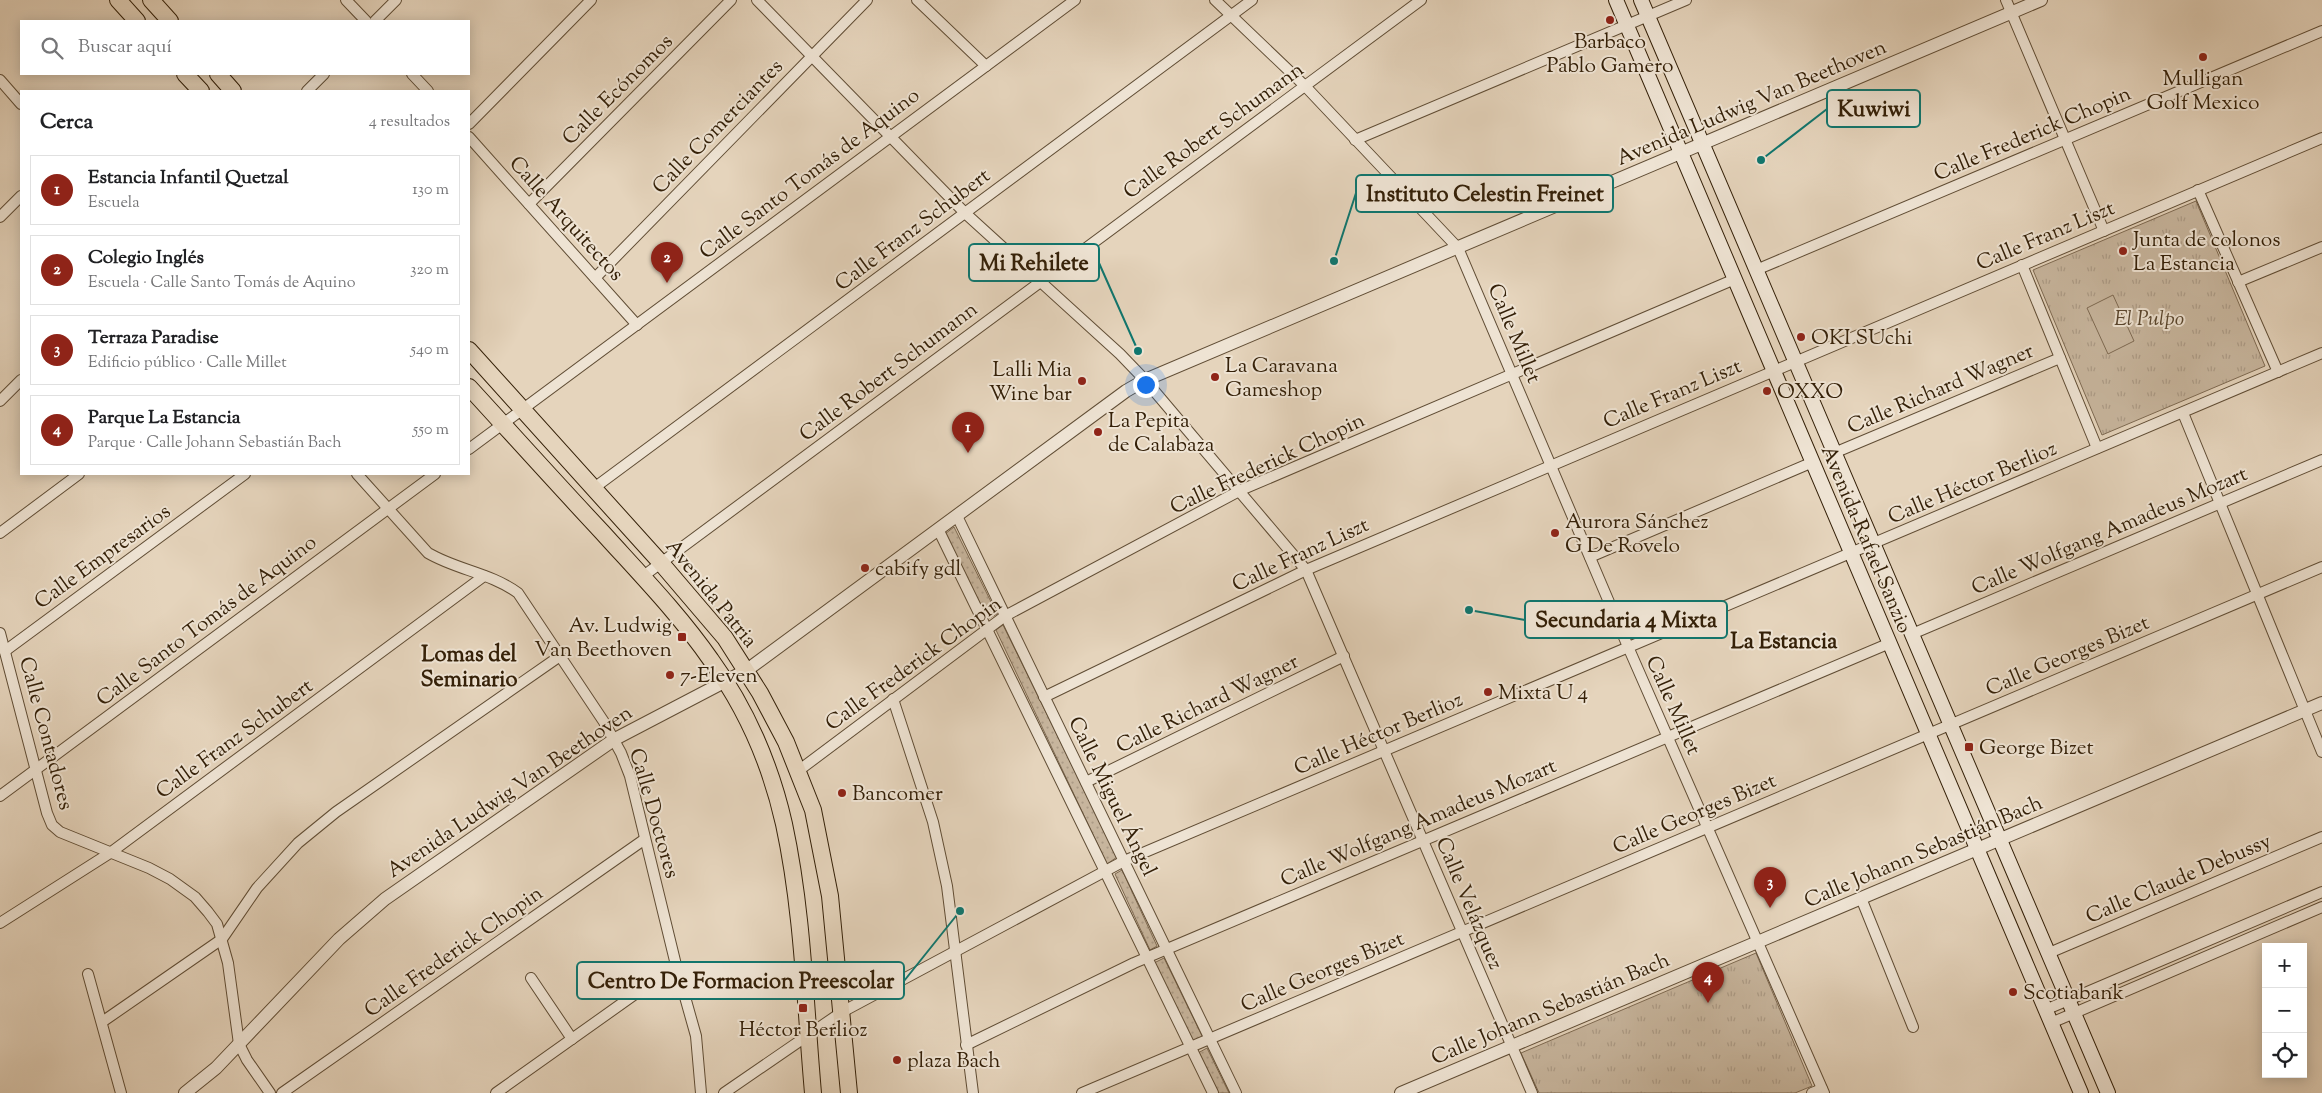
<!DOCTYPE html>
<html lang="es">
<meta charset="utf-8">
<style>
body{margin:0;font-family:"Sorts Mill Goudy",serif;background:#f6f6f6;color:#202124}
.controls{position:absolute;right:15px;bottom:15px;display:grid;overflow:hidden;border-radius:0px;box-shadow:0 2px 12px #0003}
.controls button{width:45px;height:45px;display:grid;place-items:center;padding:0;border:0;border-bottom:1px solid #e0e0e0;background:#fff;color:#202124;font:25px sans-serif}
.you{position:absolute;left:1145px;top:384px;width:18px;height:18px;margin:-12px;border:4px solid #fff;border-radius:50%;background:#1a73e8;box-shadow:0 0 0 8px #1a73e833}
.badge{display:grid;place-items:center;width:32px;height:32px;border-radius:50%;background:#8f2418;color:#fff;font-size:16px;font-weight:700}
.pin{position:absolute;translate:-50% -41px;filter:drop-shadow(0 1px 2px #0008)}
.pin::after{content:'';position:absolute;top:26px;width:18px;height:15px;background:inherit;clip-path:polygon(0 0,100% 0,50% 100%)}
.list{margin:0;padding:0;list-style:none}
h2{display:flex;justify-content:space-between;align-items:center;height:65px;margin:0;padding:0 20px;font-size:21px}
h2 small{font-size:16px;font-weight:400;color:#757577}
.list li{display:grid;grid-template-columns:32px 1fr auto;gap:15px;align-items:center;box-sizing:border-box;height:70px;margin:0 10px 10px;padding:0 10px;border:1px solid #e0e0e0;border-radius:0px}
.list b{display:block;font-size:19px;white-space:nowrap}
.list p{margin:0;font-size:16px;white-space:nowrap;color:#757577}
.list em{font-size:16px;font-style:normal;color:#757577}
.icon{flex:none;width:28px;height:28px;fill:none;stroke:currentColor;stroke-width:2;stroke-linecap:round;stroke-linejoin:round}
.map{position:relative;flex:none;width:2322px;height:1093px;overflow:hidden}
.search{position:absolute;background:#fff;box-shadow:0 2px 12px #0003;left:20px;top:20px;width:450px;height:55px;display:flex;align-items:center;gap:12px;box-sizing:border-box;padding:0 18px;border-radius:0px;color:#757577;font-size:19px}
.panel{position:absolute;background:#fff;box-shadow:0 2px 12px #0003;left:20px;top:90px;width:450px;height:385px;border-radius:0px}
.map>svg:first-child{display:block}
</style>
<div class="map">
<svg width="2322" height="1093" viewBox="0 0 2322 1093">
<defs>
<pattern id="grass-dots" width="8" height="8" patternUnits="userSpaceOnUse" patternTransform="scale(1.25)"><rect width="8" height="8" fill="#c7b59d"/><path d="M2 2h.1M6 6h.1" fill="none" stroke="#ac9b86" stroke-width="1.8" stroke-linecap="round"/></pattern>
<pattern id="park-tufts" width="24" height="20" patternUnits="userSpaceOnUse" patternTransform="scale(1.25)"><rect width="24" height="20" fill="#c7b59d"/><path d="M3 7l-1-3M5 7V3M7 7l1-3M15 17l-1-3M17 17v-4M19 17l1-3" fill="none" stroke="#ac9b86"/></pattern>
</defs>
<rect width="100%" height="100%" fill="#e5d4bc"/>
<filter id="stains"><feTurbulence type="fractalNoise" baseFrequency=".004" numOctaves="4"/><feColorMatrix values="0 0 0 0 .2 0 0 0 0 .09 0 0 0 0 .02 0 0 0 .5 -.17"/></filter>
<radialGradient id="worn" r=".72"><stop offset=".6" stop-color="#630" stop-opacity="0"/><stop offset="1" stop-color="#630" stop-opacity=".3"/></radialGradient>
<g fill="url(#grass-dots)" stroke="#7e6a52">
<path d="M954,527L997,614L988,619L945,534Z"/>
<path d="M1003,625L1117,857L1107,864L996,630Z"/>
<path d="M1122,870L1157,946L1150,950L1115,874Z"/>
<path d="M1164,958L1203,1038L1193,1043L1154,963Z"/>
<path d="M1207,1048L1229,1093H1218L1198,1053Z"/>
</g>
<g fill="url(#park-tufts)" stroke="#7e6a52">
<path d="M2196,201L2265,366L2102,435L2033,270Z"/>
<path d="M1756,953L1812,1086L1795,1093H1539L1521,1053Z"/>
</g>
<path fill="#c7b59d" stroke="#7e6a52" d="M2113,295L2134,341L2108,354L2087,308Z"/>
<g fill="none" stroke-linecap="round" stroke-linejoin="round">
<g stroke="#604d35" stroke-width="12">
<g id="minor">
<path d="M346,0L366,21"/>
<path d="M757,0L965,213L1120,354L1145,380L1306,570L1532,1093"/>
<path d="M917,0L986,66"/>
<path d="M1215,0L1305,86L1458,248L1629,649L1824,1093"/>
<path d="M2006,0L2104,231"/>
<path d="M375,21L396,0"/>
<path d="M412,74L428,91"/>
<path d="M0,80L21,104"/>
<path d="M307,91L324,74"/>
<path d="M469,124L591,0"/>
<path d="M469,137L637,325"/>
<path d="M1355,140L1686,0"/>
<path d="M2198,190L2278,372"/>
<path d="M529,204L731,0"/>
<path d="M0,217L21,196"/>
<path d="M2022,265L2097,448"/>
<path d="M1756,270L2322,31"/>
<path d="M595,278L867,0"/>
<path d="M2238,282L2322,247"/>
<path d="M0,401L21,380"/>
<path d="M2183,413L2322,752"/>
<path d="M469,449L1075,0"/>
<path d="M1834,453L2060,358"/>
<path d="M357,474L428,553C457,570 491,573 518,593L604,722L621,753L630,776L676,965L696,1036L701,1093"/>
<path d="M594,488L1252,0"/>
<path d="M957,516L1236,1093"/>
<path d="M938,529L1213,1093"/>
<path d="M0,533L79,474"/>
<path d="M1590,557L1813,462"/>
<path d="M642,577L1421,0"/>
<path d="M0,633L47,813L52,825L60,832L149,868L170,879L195,897L208,912L217,924L228,963L239,1044L247,1060L270,1093"/>
<path d="M1912,634L2322,460"/>
<path d="M5,651L245,474"/>
<path d="M1044,697L1306,570L2322,138"/>
<path d="M893,699L933,822L947,886L973,1093"/>
<path d="M798,771L1005,616L1241,490L1735,279"/>
<path d="M1086,782L1344,656"/>
<path d="M0,796L435,474"/>
<path d="M1861,898L1913,1027"/>
<path d="M0,923L110,853L484,576"/>
<path d="M2049,953L2322,837"/>
<path d="M88,974L121,1093"/>
<path d="M531,978L572,1039"/>
<path d="M2045,1010L2322,892"/>
<path d="M102,1022L222,939L257,888L298,843L336,812L560,656"/>
<path d="M2051,1023L2322,907"/>
<path d="M966,1045L1134,963L1890,643"/>
<path d="M282,1093L645,839"/>
<path d="M496,1093L676,965"/>
<path d="M724,1093L842,1012L1124,861L2322,353"/>
<path d="M1082,1093L2322,567"/>
<path d="M1812,1093L1822,1089"/>
</g>
</g>
<g stroke="#604d35" stroke-width="14">
<g id="tertiary">
<path d="M185,1093L216,1068L339,939L385,899L615,739L747,670L1126,391L1145,380L2041,0"/>
<path d="M1401,1093L2322,703"/>
</g>
</g>
<g stroke="#342008" stroke-width="16">
<g id="secondary">
<path d="M1616,0L2081,1093"/>
<path d="M1641,0L2108,1093"/>
</g>
</g>
<g stroke="#342008" stroke-width="18">
<g id="primary">
<path d="M118,0L137,21"/>
<path d="M151,0L170,21"/>
<path d="M185,74L201,91"/>
<path d="M218,74L233,91"/>
<path d="M469,350L661,563L725,638L760,693L786,742L813,810L830,896L849,1093"/>
<path d="M469,387C513,435 557,484 602,532C639,573 679,614 711,660C746,708 771,766 784,824C803,912 805,1003 813,1093"/>
</g>
</g>
<use href="#minor" stroke="#eee3d3" stroke-width="10"/>
<use href="#tertiary" stroke="#eee3d3" stroke-width="12"/>
<use href="#secondary" stroke="#eee3d3" stroke-width="14"/>
<use href="#primary" stroke="#e5d4bc" stroke-width="16"/>
</g>
<g fill="#8f2418" stroke="#eee3d3" stroke-width="2">
<circle cx="1610" cy="20" r="5"/>
<circle cx="2203" cy="57" r="5"/>
<circle cx="2123" cy="251" r="5"/>
<circle cx="1801" cy="337" r="5"/>
<circle cx="1215" cy="377" r="5"/>
<circle cx="1082" cy="381" r="5"/>
<circle cx="1767" cy="391" r="5"/>
<circle cx="1098" cy="432" r="5"/>
<circle cx="1555" cy="533" r="5"/>
<circle cx="865" cy="568" r="5"/>
<rect x="677" y="632" width="10" height="10" rx="2.5"/>
<circle cx="670" cy="675" r="5"/>
<circle cx="1488" cy="692" r="5"/>
<rect x="1964" y="742" width="10" height="10" rx="2.5"/>
<circle cx="842" cy="793" r="5"/>
<circle cx="2013" cy="992" r="5"/>
<rect x="798" y="1003" width="10" height="10" rx="2.5"/>
<circle cx="897" cy="1060" r="5"/>
</g>
<g text-anchor="middle" stroke-width="4" stroke-linejoin="round" paint-order="stroke">
<g font-size="21" fill="#342008" stroke="#eee3d3" text-anchor="start">
<text x="1610" y="48" text-anchor="middle">Barbaco<tspan x="1610" dy="24">Pablo Gamero</tspan></text>
<text x="2203" y="85" text-anchor="middle">Mulligan<tspan x="2203" dy="24">Golf Mexico</tspan></text>
<text x="2133" y="246">Junta de colonos<tspan x="2133" dy="24">La Estancia</tspan></text>
<text x="1811" y="344">OKI SUchi</text>
<text x="1225" y="372">La Caravana<tspan x="1225" dy="24">Gameshop</tspan></text>
<text x="1072" y="376" text-anchor="end">Lalli Mia<tspan x="1072" dy="24">Wine bar</tspan></text>
<text x="1777" y="398">OXXO</text>
<text x="1108" y="427">La Pepita<tspan x="1108" dy="24">de Calabaza</tspan></text>
<text x="1565" y="528">Aurora Sánchez<tspan x="1565" dy="24">G De Rovelo</tspan></text>
<text x="875" y="575">cabify gdl</text>
<text x="672" y="632" text-anchor="end">Av. Ludwig<tspan x="672" dy="24">Van Beethoven</tspan></text>
<text x="680" y="682">7-Eleven</text>
<text x="1498" y="699">Mixta U 4</text>
<text x="1979" y="754">George Bizet</text>
<text x="852" y="800">Bancomer</text>
<text x="2023" y="999">Scotiabank</text>
<text x="803" y="1036" text-anchor="middle">Héctor Berlioz</text>
<text x="907" y="1067">plaza Bach</text>
</g>
<g font-size="21" fill="#342008" stroke="#eee3d3">
<text transform="translate(617 89) rotate(-45)" y="7">Calle Ecónomos</text>
<text transform="translate(1751 102) rotate(-23)" y="7">Avenida Ludwig Van Beethoven</text>
<text transform="translate(717 126) rotate(-46)" y="7">Calle Comerciantes</text>
<text transform="translate(1213 130) rotate(-36)" y="7">Calle Robert Schumann</text>
<text transform="translate(2032 133) rotate(-23)" y="7">Calle Frederick Chopin</text>
<text transform="translate(809 173) rotate(-37)" y="7">Calle Santo Tomás de Aquino</text>
<text transform="translate(567 218) rotate(48)" y="7">Calle Arquitectos</text>
<text transform="translate(912 229) rotate(-37)" y="7">Calle Franz Schubert</text>
<text transform="translate(2045 235) rotate(-23)" y="7">Calle Franz Liszt</text>
<text transform="translate(1515 333) rotate(67)" y="7">Calle Millet</text>
<text transform="translate(888 371) rotate(-37)" y="7">Calle Robert Schumann</text>
<text transform="translate(1940 388) rotate(-23)" y="7">Calle Richard Wagner</text>
<text transform="translate(1672 393) rotate(-23)" y="7">Calle Franz Liszt</text>
<text transform="translate(1267 463) rotate(-25)" y="7">Calle Frederick Chopin</text>
<text transform="translate(1972 482) rotate(-23)" y="7">Calle Héctor Berlioz</text>
<text transform="translate(2109 530) rotate(-23)" y="7">Calle Wolfgang Amadeus Mozart</text>
<text transform="translate(1867 539) rotate(67)" y="7">Avenida Rafael Sanzio</text>
<text transform="translate(1300 554) rotate(-25)" y="7">Calle Franz Liszt</text>
<text transform="translate(102 556) rotate(-36)" y="7">Calle Empresarios</text>
<text transform="translate(712 593) rotate(51)" y="7">Avenida Patria</text>
<text transform="translate(206 620) rotate(-37)" y="7">Calle Santo Tomás de Aquino</text>
<text transform="translate(2067 655) rotate(-23)" y="7">Calle Georges Bizet</text>
<text transform="translate(913 663) rotate(-36)" y="7">Calle Frederick Chopin</text>
<text transform="translate(1207 703) rotate(-26)" y="7">Calle Richard Wagner</text>
<text transform="translate(1674 705) rotate(66)" y="7">Calle Millet</text>
<text transform="translate(47 733) rotate(75)" y="7">Calle Contadores</text>
<text transform="translate(1378 733) rotate(-23)" y="7">Calle Héctor Berlioz</text>
<text transform="translate(234 738) rotate(-36)" y="7">Calle Franz Schubert</text>
<text transform="translate(509 791) rotate(-34)" y="7">Avenida Ludwig Van Beethoven</text>
<text transform="translate(1113 796) rotate(64)" y="7">Calle Miguel Ángel</text>
<text transform="translate(655 813) rotate(74)" y="7">Calle Doctores</text>
<text transform="translate(1694 813) rotate(-23)" y="7">Calle Georges Bizet</text>
<text transform="translate(1418 822) rotate(-23)" y="7">Calle Wolfgang Amadeus Mozart</text>
<text transform="translate(1923 851) rotate(-23)" y="7">Calle Johann Sebastián Bach</text>
<text transform="translate(2178 878) rotate(-23)" y="7">Calle Claude Debussy</text>
<text transform="translate(1470 903) rotate(67)" y="7">Calle Velázquez</text>
<text transform="translate(453 951) rotate(-35)" y="7">Calle Frederick Chopin</text>
<text transform="translate(1322 971) rotate(-23)" y="7">Calle Georges Bizet</text>
<text transform="translate(1550 1008) rotate(-23)" y="7">Calle Johann Sebastián Bach</text>
</g>
<g font-size="21" font-style="italic" fill="#59452d" stroke="#eee3d3">
<text x="2149" y="325">El Pulpo</text>
</g>
<g font-size="22" font-weight="bold" fill="#342008" stroke="#eee3d3">
<text x="1784" y="648">La Estancia</text>
<text x="469" y="661">Lomas del<tspan x="469" dy="25">Seminario</tspan></text>
</g>
</g>
<path fill="none" stroke="#0f766e" stroke-width="2" d="M1761 160L1827 109M1334 261L1356 193M1138 351L1099 263M1469 610L1525 620M960 911L904 981"/>
<g fill="#0f766e" stroke="#eee3d3" stroke-width="2">
<circle cx="1761" cy="160" r="5"/>
<circle cx="1334" cy="261" r="5"/>
<circle cx="1138" cy="351" r="5"/>
<circle cx="1469" cy="610" r="5"/>
<circle cx="960" cy="911" r="5"/>
</g>
<g fill="#eee3d3" stroke="#0f766e" stroke-width="2">
<rect x="1827" y="90" width="93" height="37" rx="5"/>
<rect x="1356" y="175" width="257" height="37" rx="5"/>
<rect x="969" y="244" width="130" height="37" rx="5"/>
<rect x="1525" y="601" width="202" height="37" rx="5"/>
<rect x="577" y="962" width="327" height="37" rx="5"/>
</g>
<g font-size="22" text-anchor="middle" font-weight="bold" fill="#342008">
<text x="1874" y="116">Kuwiwi</text>
<text x="1485" y="201">Instituto Celestin Freinet</text>
<text x="1034" y="270">Mi Rehilete</text>
<text x="1626" y="627">Secundaria 4 Mixta</text>
<text x="741" y="988">Centro De Formacion Preescolar</text>
</g>
<rect width="100%" height="100%" filter="url(#stains)"/>
<rect width="100%" height="100%" fill="url(#worn)"/>
</svg>
<div class="controls">
<button>+</button>
<button>−</button>
<button><svg class="icon" aria-label="locate" viewBox="0 0 24 24"><circle cx="12" cy="12" r="6"/><path d="M12 2v4M12 18v4M2 12h4M18 12h4"/></svg></button>
</div>
<div class="you"></div>
<div class="pin badge" style="left:968px;top:453px">1</div>
<div class="pin badge" style="left:667px;top:283px">2</div>
<div class="pin badge" style="left:1770px;top:908px">3</div>
<div class="pin badge" style="left:1708px;top:1003px">4</div>
<div class="search"><svg class="icon" aria-label="search" viewBox="0 0 24 24"><circle cx="10" cy="10" r="6"/><path d="M15 15l6 6"/></svg>Buscar aquí</div>
<section class="panel">
<h2>Cerca<small>4 resultados</small></h2>
<ul class="list">
<li><span class="badge">1</span><div><b>Estancia Infantil Quetzal</b><p>Escuela</p></div><em>130 m</em></li>
<li><span class="badge">2</span><div><b>Colegio Inglés</b><p>Escuela · Calle Santo Tomás de Aquino</p></div><em>320 m</em></li>
<li><span class="badge">3</span><div><b>Terraza Paradise</b><p>Edificio público · Calle Millet</p></div><em>540 m</em></li>
<li><span class="badge">4</span><div><b>Parque La Estancia</b><p>Parque · Calle Johann Sebastián Bach</p></div><em>550 m</em></li>
</ul>
</section>
</div>
